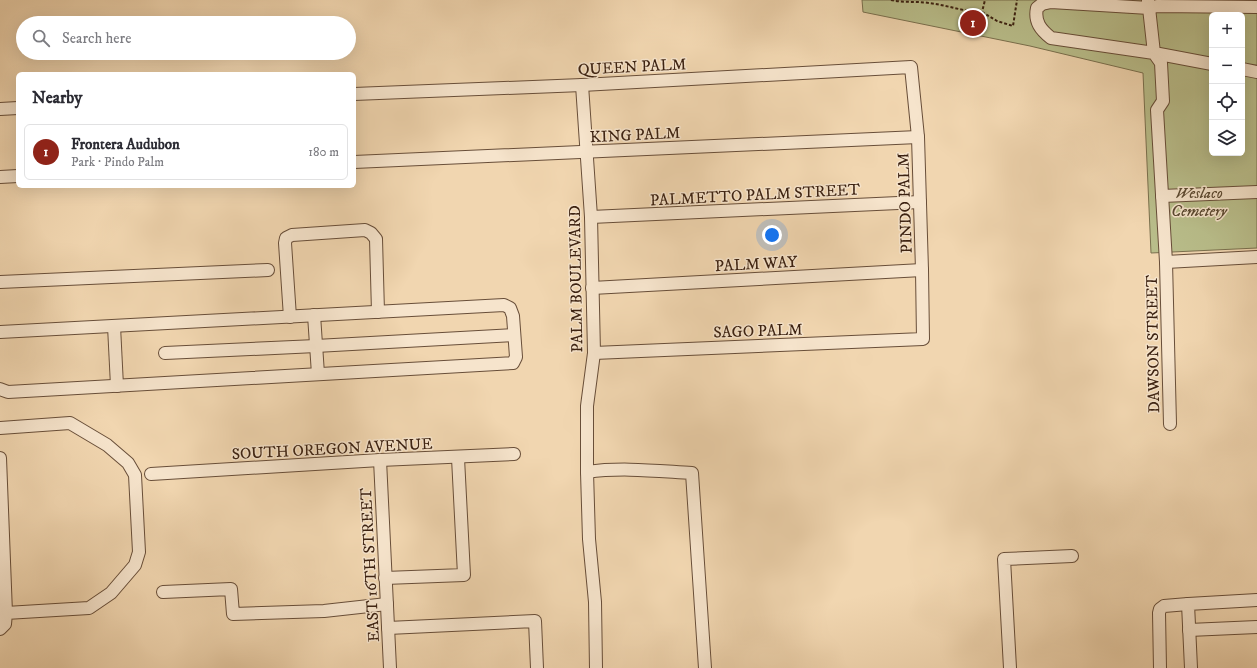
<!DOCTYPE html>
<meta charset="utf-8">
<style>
body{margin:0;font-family:"IM FELL DW Pica",serif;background:#f2f2f3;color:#2b2b33}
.controls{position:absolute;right:12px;top:12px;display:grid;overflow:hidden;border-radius:6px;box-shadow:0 4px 16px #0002}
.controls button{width:36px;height:36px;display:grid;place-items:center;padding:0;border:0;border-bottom:1px solid #e1e1e2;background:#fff;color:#2b2b33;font:20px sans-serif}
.you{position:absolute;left:772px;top:235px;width:14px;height:14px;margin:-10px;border:3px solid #fff;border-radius:50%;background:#1a73e8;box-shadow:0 0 0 6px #1a73e833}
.badge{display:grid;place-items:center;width:26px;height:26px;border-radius:50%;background:#8f2418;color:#fff;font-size:13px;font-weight:700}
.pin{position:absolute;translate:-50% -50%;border:2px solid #fff;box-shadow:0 1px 4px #0006}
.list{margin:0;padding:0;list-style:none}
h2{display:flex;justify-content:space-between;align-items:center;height:52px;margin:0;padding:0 16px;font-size:17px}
h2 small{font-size:13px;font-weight:400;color:#7c7c81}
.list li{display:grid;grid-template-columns:26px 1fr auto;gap:12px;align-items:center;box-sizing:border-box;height:56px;margin:0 8px 8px;padding:0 8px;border:1px solid #e1e1e2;border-radius:6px}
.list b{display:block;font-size:15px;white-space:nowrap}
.list p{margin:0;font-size:13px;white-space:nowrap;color:#7c7c81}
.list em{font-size:13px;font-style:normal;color:#7c7c81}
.icon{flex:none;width:22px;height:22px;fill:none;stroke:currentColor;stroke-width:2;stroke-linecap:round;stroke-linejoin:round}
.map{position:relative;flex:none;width:1257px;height:668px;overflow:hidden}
.search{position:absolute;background:#fff;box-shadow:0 4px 16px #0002;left:16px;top:16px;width:340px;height:44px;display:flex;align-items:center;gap:10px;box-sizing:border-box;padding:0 14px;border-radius:22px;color:#7c7c81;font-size:15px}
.panel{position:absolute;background:#fff;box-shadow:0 4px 16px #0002;left:16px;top:72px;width:340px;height:116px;border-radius:6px}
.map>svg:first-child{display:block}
</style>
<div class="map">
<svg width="1257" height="668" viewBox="0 0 1257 668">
<rect width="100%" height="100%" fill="#f1d6b0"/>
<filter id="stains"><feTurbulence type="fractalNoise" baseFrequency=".005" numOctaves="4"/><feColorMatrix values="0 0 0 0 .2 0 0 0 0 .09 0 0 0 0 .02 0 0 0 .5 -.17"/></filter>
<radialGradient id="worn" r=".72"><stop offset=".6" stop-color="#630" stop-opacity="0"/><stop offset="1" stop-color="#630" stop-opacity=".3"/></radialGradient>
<path fill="#b9be8b" stroke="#7a704e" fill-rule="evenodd" d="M862,0H1257V248L1151,253L1143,73L1030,46L863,12ZM1212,15H1242V153H1212Z"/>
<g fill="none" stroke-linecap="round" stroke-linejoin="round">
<g stroke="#684e39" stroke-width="14">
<g id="minor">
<path d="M1148,1L1149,8L1157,6L1257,7"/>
<path d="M1242,69L1257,72"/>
<path d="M582,85L591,217L594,353L587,406V472L589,539L595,602L596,668"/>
<path d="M354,94L582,85L911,67L918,137L922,270L923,339L594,353"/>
<path d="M0,109L18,108"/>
<path d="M354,162L918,137"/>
<path d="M0,177L18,176"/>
<path d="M1162,196L1257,192"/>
<path d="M591,217L920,202"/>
<path d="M1166,262L1257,257"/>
<path d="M0,282L268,270"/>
<path d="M592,288L922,270"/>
<path d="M314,315L318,374"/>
<path d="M290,317L285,243L286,238L292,235L365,230L371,233L376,239L378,312"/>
<path d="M114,326L117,386"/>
<path d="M0,332L504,305L510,308L513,316L516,357L513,363L8,392L0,389"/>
<path d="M165,353L316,346L514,335"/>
<path d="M1170,424L1166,262L1157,110L1163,101L1161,63L1154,53L1149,8L1051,2L1042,4L1037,8C1034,22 1041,30 1051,38L1154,53L1212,64"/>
<path d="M0,428L70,423L107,445L128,463L135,475L139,552L135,565L111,593L89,608L6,613L5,624L0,629"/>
<path d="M0,458L6,613"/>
<path d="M380,460L390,668"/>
<path d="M587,472C622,467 657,471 692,473L705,668"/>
<path d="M151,474L380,460L514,454"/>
<path d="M385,578L464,575L458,458"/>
<path d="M163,592L231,589L233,614L324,611L387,604"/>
<path d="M388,628L535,621L537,668"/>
<path d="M1189,630L1257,627"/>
<path d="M1010,668L1004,559L1072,556"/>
<path d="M1160,668L1159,613L1160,609L1164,606L1188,604"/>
<path d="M1191,668L1188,604L1257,600"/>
</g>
</g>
<g stroke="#3b2111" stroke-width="2" stroke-dasharray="3 2" stroke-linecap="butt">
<path d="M891,0C903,3 916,1 929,3C947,5 964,12 982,12L985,0"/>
<path d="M982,12L997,21L1013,26L1017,0"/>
</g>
<use href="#minor" stroke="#f6e4cc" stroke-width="12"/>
</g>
<g text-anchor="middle" stroke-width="3" stroke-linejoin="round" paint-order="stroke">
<g font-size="16" fill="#3b2111" stroke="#f6e4cc">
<text transform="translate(632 66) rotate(-3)" y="6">QUEEN PALM</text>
<text transform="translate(635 134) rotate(-3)" y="6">KING PALM</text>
<text transform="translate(755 194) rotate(-3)" y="6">PALMETTO PALM STREET</text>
<text transform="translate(904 203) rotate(-92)" y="6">PINDO PALM</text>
<text transform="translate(756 263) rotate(-3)" y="6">PALM WAY</text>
<text transform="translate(575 279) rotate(-91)" y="6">PALM BOULEVARD</text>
<text transform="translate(758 330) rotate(-2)" y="6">SAGO PALM</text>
<text transform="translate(1152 344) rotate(-91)" y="6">DAWSON STREET</text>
<text transform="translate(332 448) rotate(-3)" y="6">SOUTH OREGON AVENUE</text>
<text transform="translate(369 565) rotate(-93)" y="6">EAST 16TH STREET</text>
</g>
<g font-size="16" font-style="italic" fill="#5a4830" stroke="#f6e4cc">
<text x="1199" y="198">Weslaco<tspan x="1199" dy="18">Cemetery</tspan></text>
</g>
</g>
<rect width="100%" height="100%" filter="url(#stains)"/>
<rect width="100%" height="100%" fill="url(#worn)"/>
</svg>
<div class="controls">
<button>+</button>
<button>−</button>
<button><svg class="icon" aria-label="locate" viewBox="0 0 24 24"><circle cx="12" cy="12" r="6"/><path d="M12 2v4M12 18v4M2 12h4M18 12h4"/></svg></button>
<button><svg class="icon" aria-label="layers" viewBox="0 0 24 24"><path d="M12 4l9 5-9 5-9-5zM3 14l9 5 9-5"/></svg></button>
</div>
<div class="you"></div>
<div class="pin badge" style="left:973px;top:23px">1</div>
<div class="search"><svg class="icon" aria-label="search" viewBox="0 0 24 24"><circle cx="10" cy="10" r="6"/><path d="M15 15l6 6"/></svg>Search here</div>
<section class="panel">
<h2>Nearby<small></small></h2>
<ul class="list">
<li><span class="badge">1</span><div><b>Frontera Audubon</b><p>Park · Pindo Palm</p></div><em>180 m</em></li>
</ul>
</section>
</div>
